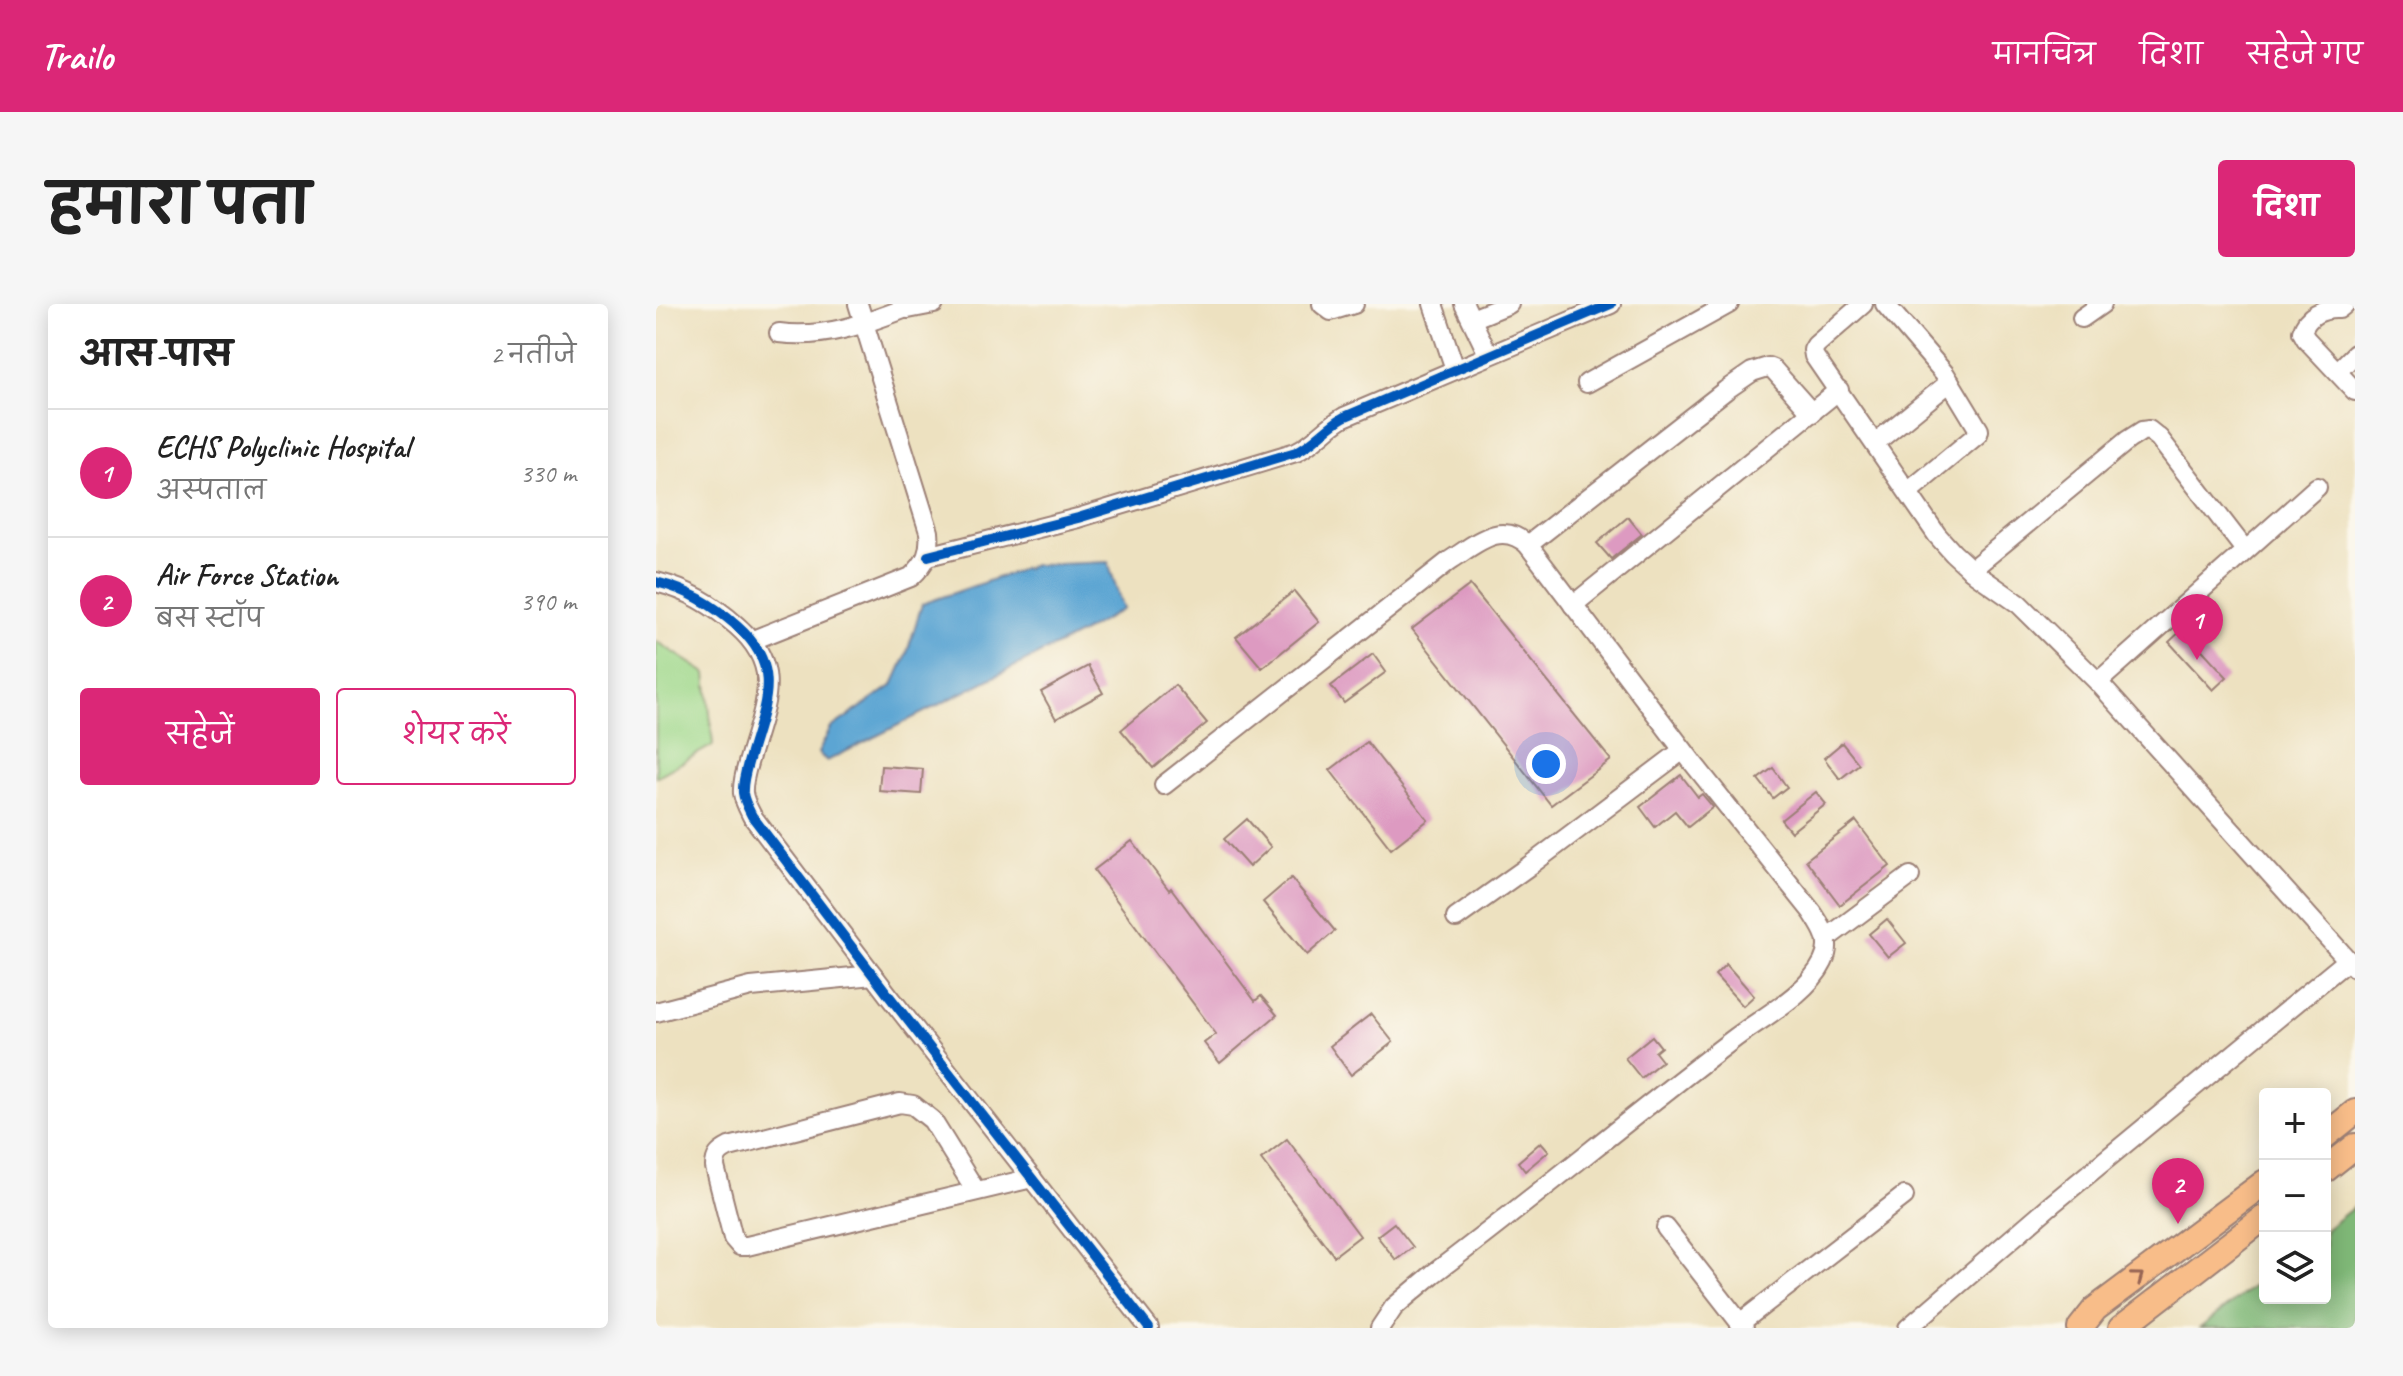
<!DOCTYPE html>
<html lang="hi">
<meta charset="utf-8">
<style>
body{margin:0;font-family:Caveat,"Playpen Sans Deva",sans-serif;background:#f6f6f6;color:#222}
.controls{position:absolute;right:24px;bottom:24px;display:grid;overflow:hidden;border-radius:8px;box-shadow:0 4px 20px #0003}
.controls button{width:72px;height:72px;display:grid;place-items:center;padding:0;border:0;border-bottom:2px solid #e0e0e0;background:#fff;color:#222;font:40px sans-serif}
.you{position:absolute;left:890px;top:460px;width:28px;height:28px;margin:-20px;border:6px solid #fff;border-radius:50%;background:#1a73e8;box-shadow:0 0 0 12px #1a73e833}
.badge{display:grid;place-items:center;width:52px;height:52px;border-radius:50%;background:#db2777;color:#fff;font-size:26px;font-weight:700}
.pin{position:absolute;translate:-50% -66px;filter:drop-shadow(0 2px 4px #0008)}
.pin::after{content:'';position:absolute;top:42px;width:28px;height:24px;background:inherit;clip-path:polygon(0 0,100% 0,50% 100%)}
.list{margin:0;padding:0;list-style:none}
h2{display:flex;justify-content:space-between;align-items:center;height:104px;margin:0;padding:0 32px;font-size:34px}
h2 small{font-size:26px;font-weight:400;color:#767676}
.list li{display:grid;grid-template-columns:52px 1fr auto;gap:24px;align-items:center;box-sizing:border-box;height:128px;padding:0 32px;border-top:2px solid #e0e0e0}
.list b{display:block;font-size:30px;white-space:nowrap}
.list p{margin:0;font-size:26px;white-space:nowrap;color:#767676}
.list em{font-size:26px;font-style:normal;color:#767676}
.actions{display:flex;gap:16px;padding:24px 32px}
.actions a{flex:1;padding:18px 0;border:2px solid #db2777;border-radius:8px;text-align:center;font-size:28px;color:#db2777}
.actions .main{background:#db2777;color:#fff}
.icon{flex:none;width:44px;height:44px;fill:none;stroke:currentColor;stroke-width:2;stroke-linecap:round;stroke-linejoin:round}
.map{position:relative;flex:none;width:1699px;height:1024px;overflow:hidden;border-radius:8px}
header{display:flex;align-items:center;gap:48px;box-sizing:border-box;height:112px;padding:0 40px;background:#db2777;color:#fff}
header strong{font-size:38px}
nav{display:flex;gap:44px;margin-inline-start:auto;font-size:28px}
.intro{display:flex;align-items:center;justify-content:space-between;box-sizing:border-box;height:192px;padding:0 48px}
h1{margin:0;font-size:56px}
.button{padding:20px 36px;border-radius:8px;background:#db2777;color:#fff;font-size:28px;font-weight:700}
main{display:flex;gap:48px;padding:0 48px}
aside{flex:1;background:#fff;border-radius:8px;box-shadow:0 4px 20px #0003}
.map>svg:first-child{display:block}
</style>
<header>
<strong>Trailo</strong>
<nav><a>मानचित्र</a><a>दिशा</a><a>सहेजे गए</a></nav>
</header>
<div class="intro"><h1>हमारा पता</h1><a class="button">दिशा</a></div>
<main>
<aside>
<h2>आस-पास<small>2 नतीजे</small></h2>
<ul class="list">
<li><span class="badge">1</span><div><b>ECHS Polyclinic Hospital</b><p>अस्पताल</p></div><em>330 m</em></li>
<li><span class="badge">2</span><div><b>Air Force Station</b><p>बस स्टॉप</p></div><em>390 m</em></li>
</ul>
<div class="actions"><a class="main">सहेजें</a><a>शेयर करें</a></div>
</aside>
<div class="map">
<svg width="1699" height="1024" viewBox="0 0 1699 1024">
<rect width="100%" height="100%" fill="#fbf7ec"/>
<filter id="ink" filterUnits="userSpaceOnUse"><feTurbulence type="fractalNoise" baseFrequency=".0125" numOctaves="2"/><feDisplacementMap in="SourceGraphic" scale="16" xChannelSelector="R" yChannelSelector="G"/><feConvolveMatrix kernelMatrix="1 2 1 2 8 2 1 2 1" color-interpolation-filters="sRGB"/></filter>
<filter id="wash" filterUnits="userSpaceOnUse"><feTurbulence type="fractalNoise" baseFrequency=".006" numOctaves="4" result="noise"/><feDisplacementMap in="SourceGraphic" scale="32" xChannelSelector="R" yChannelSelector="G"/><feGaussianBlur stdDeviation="1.8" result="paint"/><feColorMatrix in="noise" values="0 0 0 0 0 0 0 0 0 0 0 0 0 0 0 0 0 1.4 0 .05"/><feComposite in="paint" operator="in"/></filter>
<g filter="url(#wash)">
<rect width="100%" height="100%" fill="#ede1c0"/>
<path fill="#9fd88b" stroke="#747c5b" stroke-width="2" d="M0,337L50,369L57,441L0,473Z"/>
<path fill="#7fb877" stroke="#646c51" stroke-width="2" d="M1699,902V1024H1544L1609,973V994H1669V926Z"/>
<path fill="#5ca5d3" stroke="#53627f" stroke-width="2" d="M452,258L467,305L431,326L171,457L162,449L175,424L237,381L250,352L266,300L378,261Z"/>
<g id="blocks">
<g fill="#dd9ac1">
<path d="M972,213L986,230L955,255L941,239Z"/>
<path d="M814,281L955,456L895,501L756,325Z"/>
<path d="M638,287L663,318L606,364L580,333Z"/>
<path d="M1527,325L1571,373L1557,386L1513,338Z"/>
<path d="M717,350L730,368L688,399L675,382Z"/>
<path d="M432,362L447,389L400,415L385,388Z"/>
<path d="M519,381L551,419L497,464L465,426Z"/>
<path d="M711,438L772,516L735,545L674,466Z"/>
<path d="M1186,439L1203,460L1184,475L1168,454Z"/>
<path d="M225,462L267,465L265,490L223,487Z"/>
<path d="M1117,464L1131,483L1117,494L1102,475Z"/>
<path d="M1025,471L1042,493L1046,490L1057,503L1032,523L1019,507L999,523L984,503Z"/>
<path d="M1160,488L1170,500L1135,528L1125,516Z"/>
<path d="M591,515L615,543L593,563L568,535Z"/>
<path d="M1200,517L1234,562L1184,601L1150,556Z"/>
<path d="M476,537L513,586L515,584L599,697L605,692L621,711L564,759L548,739L560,730L438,566Z"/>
<path d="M635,574L679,627L651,651L607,598Z"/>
<path d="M1231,615L1250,639L1232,653L1213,630Z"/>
<path d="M1070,660L1098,692L1087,702L1059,671Z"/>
<path d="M715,710L737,738L695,771L674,742Z"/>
<path d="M996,732L1005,743L999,748L1006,757L985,774L969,754Z"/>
<path d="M631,835L704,932L678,952L605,855Z"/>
<path d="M885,838L893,847L869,867L862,858Z"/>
<path d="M738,919L757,943L740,956L721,932Z"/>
</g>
</g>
</g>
<g filter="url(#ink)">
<use href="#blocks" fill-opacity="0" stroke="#9c8076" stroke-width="2"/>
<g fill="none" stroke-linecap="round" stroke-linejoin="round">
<g stroke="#9c8076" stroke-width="22">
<g id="minor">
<path d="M247,0L252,5L278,0"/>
<path d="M666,0L675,7L698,0"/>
<path d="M777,0L799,65"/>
<path d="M808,0L832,50"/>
<path d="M1207,0L1160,41L1157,46L1158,52L1281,231L1297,249L1320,270L1363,300L1442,378L1699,664"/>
<path d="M1229,0L1289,70L1323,126L1322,130L1252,188"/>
<path d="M1689,0L1683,5C1667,4 1651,11 1646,28L1650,35L1699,87"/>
<path d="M1426,14L1446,0"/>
<path d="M816,15L853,0"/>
<path d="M123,29C167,35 209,20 250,4"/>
<path d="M1682,67L1699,50"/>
<path d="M931,79L1073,0"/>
<path d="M1219,139L1294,78"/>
<path d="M872,241L1070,86L1096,68L1112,63L1117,65L1156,109"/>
<path d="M272,252L422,214L640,148C659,139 670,123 688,113L955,0"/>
<path d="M1315,266L1472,136L1486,127L1493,126L1503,134L1589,246"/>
<path d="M0,278C32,286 56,300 81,322C128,363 109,400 94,452C91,463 86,477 87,489C88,497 92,504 96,512L233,692L493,1024"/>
<path d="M917,301L1183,86"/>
<path d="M97,336L255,273C270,259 275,248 273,228L202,0"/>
<path d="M1442,378L1661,183"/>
<path d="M508,481L793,257C819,241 844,215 872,241L1037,459L1156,608C1167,625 1177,638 1167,658C1151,691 1103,715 1075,737C975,813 878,894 777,970L738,1003L724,1024"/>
<path d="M800,614L873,562L1027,446"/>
<path d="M1171,634L1254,572"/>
<path d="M0,708L95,683L217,671"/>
<path d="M320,887L276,816L257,801L244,799L73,843C63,848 59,852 59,863L77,934L84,942H91L376,874"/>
<path d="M1010,924L1088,1024"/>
<path d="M1084,1019L1248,892"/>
<path d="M1252,1024L1396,900L1692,656"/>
</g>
</g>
<g stroke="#9c8076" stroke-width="28">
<g id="major">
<path d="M1669,832L1699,808"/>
<path d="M1669,866L1699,842"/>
<path d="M1424,1024L1439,1005L1609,878"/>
<path d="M1465,1024L1609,913"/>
</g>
</g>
<use href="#minor" stroke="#fff" stroke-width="18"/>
<use href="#major" stroke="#f8bd89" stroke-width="24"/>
<g stroke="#fbf7ec" stroke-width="15">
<g id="cycleway">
<path d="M272,252L422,214L640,148C659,139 670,123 688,113L955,0"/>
<path d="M0,278C32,286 56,300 81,322C128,363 109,400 94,452C91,463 86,477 87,489C88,497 92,504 96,512L233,692L493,1024"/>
</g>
</g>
<use href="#cycleway" stroke="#0057b8" stroke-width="10"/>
</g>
<defs><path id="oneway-chevron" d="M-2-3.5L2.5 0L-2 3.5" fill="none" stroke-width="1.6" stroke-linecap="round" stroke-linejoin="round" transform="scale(2)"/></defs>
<use stroke="#986655" href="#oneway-chevron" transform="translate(1482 973) rotate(-37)"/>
</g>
</svg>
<div class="controls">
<button>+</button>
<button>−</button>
<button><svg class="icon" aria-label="layers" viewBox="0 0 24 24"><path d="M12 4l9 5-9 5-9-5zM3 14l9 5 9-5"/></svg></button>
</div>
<div class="you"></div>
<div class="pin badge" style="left:1541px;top:356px">1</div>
<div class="pin badge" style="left:1522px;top:920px">2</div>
</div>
</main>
